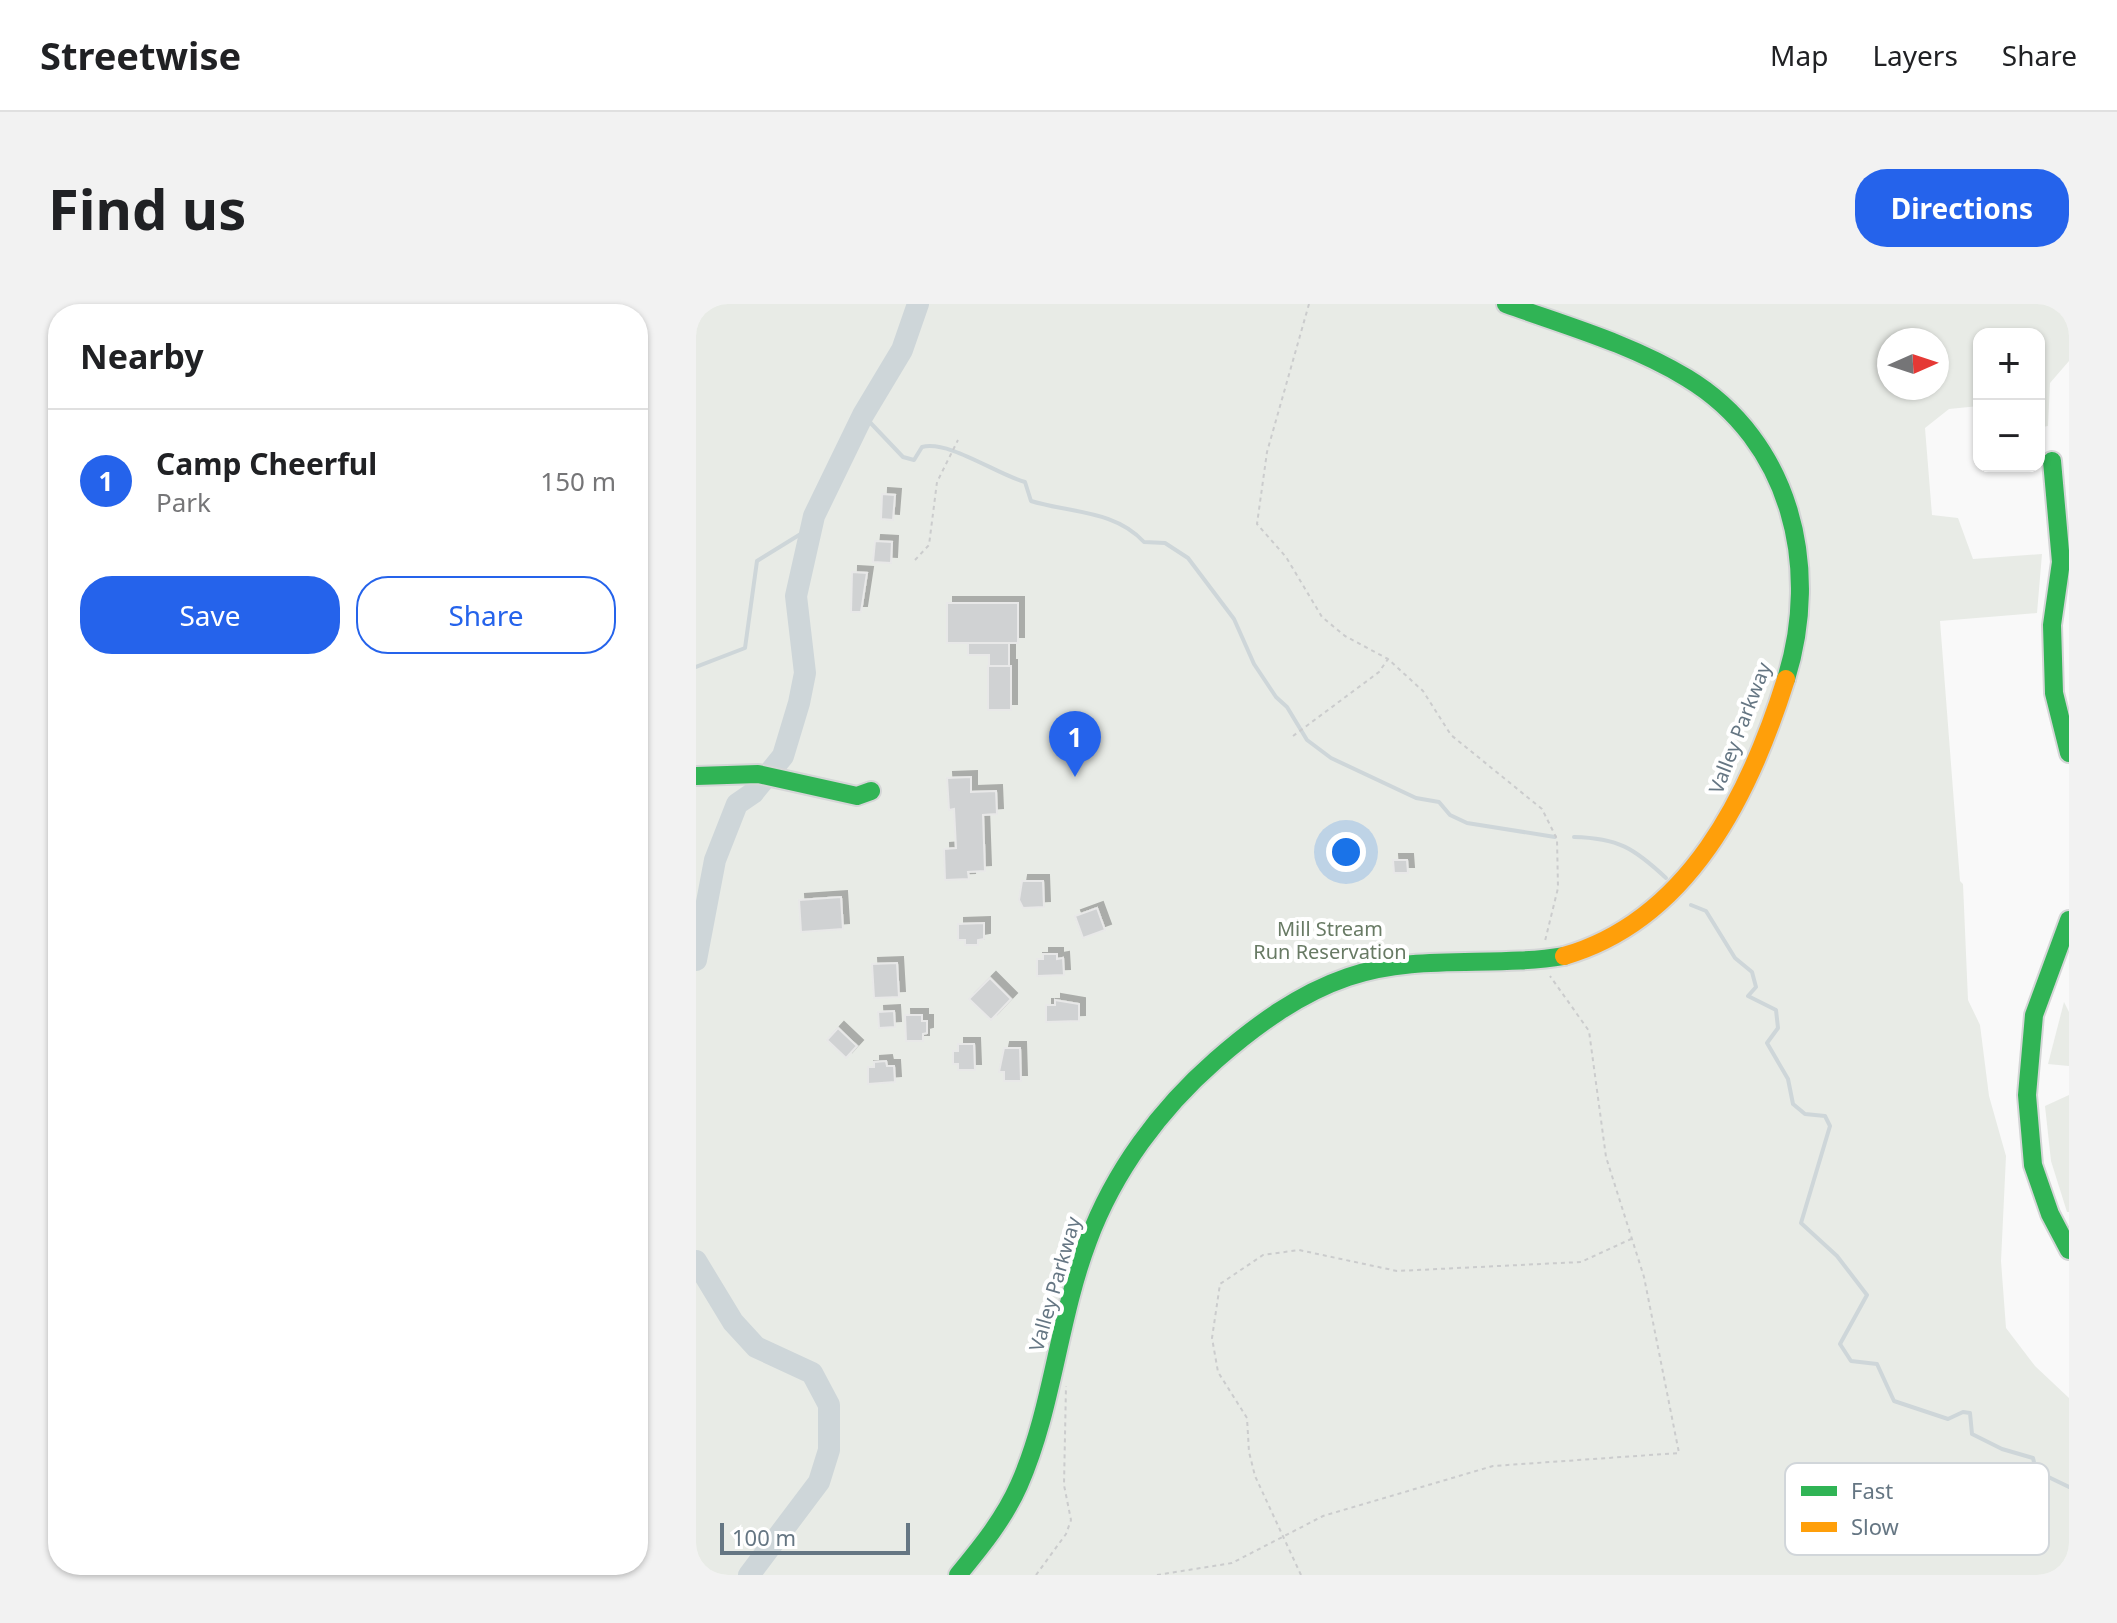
<!DOCTYPE html>
<meta charset="utf-8">
<style>
body{margin:0;font-family:"Noto Sans",sans-serif;background:#f2f2f2;color:#202124}
.controls{position:absolute;right:24px;top:24px;display:grid;overflow:hidden;border-radius:16px;box-shadow:0 2px 6px #0004}
.controls button{width:72px;height:72px;display:grid;place-items:center;padding:0;border:0;border-bottom:2px solid #e0e0e0;background:#fff;color:#202124;font:40px sans-serif}
.compass{position:absolute;left:1181px;top:24px;width:72px;height:72px;border-radius:50%;background:#fff;box-shadow:0 2px 6px #0004;rotate:87deg}
.scale{position:absolute;left:24px;bottom:20px;width:190px;box-sizing:border-box;padding-left:8px;border:4px solid #657683;border-top:0;font-size:22px;line-height:28px;white-space:nowrap;color:#657683;-webkit-text-stroke:6px #fff;paint-order:stroke}
.you{position:absolute;left:650px;top:548px;width:28px;height:28px;margin:-20px;border:6px solid #fff;border-radius:50%;background:#1a73e8;box-shadow:0 0 0 12px #1a73e833}
.badge{display:grid;place-items:center;width:52px;height:52px;border-radius:50%;background:#2563eb;color:#fff;font-size:26px;font-weight:700}
.pin{position:absolute;translate:-50% -66px;filter:drop-shadow(0 2px 4px #0008)}
.pin::after{content:'';position:absolute;top:42px;width:28px;height:24px;background:inherit;clip-path:polygon(0 0,100% 0,50% 100%)}
.list{margin:0;padding:0;list-style:none}
h2{display:flex;justify-content:space-between;align-items:center;height:104px;margin:0;padding:0 32px;font-size:34px}
h2 small{font-size:26px;font-weight:400;color:#757577}
.list li{display:grid;grid-template-columns:52px 1fr auto;gap:24px;align-items:center;box-sizing:border-box;height:144px;padding:0 32px;border-top:2px solid #e0e0e0}
.list b{display:block;font-size:30px;white-space:nowrap}
.list p{margin:0;font-size:26px;white-space:nowrap;color:#757577}
.list em{font-size:26px;font-style:normal;color:#757577}
.actions{display:flex;gap:16px;padding:24px 32px}
.actions a{flex:1;padding:18px 0;border:2px solid #2563eb;border-radius:32px;text-align:center;font-size:28px;color:#2563eb}
.actions .main{background:#2563eb;color:#fff}
.map{position:relative;flex:none;width:1373px;height:1271px;overflow:hidden;border-radius:32px}
header{display:flex;align-items:center;gap:48px;box-sizing:border-box;height:112px;padding:0 40px;background:#fff;border-bottom:2px solid #e0e0e0}
header strong{font-size:38px}
nav{display:flex;gap:44px;margin-inline-start:auto;font-size:28px}
.intro{display:flex;align-items:center;justify-content:space-between;box-sizing:border-box;height:192px;padding:0 48px}
h1{margin:0;font-size:56px}
.button{padding:20px 36px;border-radius:32px;background:#2563eb;color:#fff;font-size:28px;font-weight:700}
main{display:flex;gap:48px;padding:0 48px}
aside{flex:1;background:#fff;border-radius:32px;box-shadow:0 2px 6px #0004}
.map>svg:first-child{display:block}
</style>
<header>
<strong>Streetwise</strong>
<nav><a>Map</a><a>Layers</a><a>Share</a></nav>
</header>
<div class="intro"><h1>Find us</h1><a class="button">Directions</a></div>
<main>
<aside>
<h2>Nearby<small></small></h2>
<ul class="list">
<li><span class="badge">1</span><div><b>Camp Cheerful</b><p>Park</p></div><em>150 m</em></li>
</ul>
<div class="actions"><a class="main">Save</a><a>Share</a></div>
</aside>
<div class="map">
<svg width="1373" height="1271" viewBox="0 0 1373 1271">
<defs>
<filter id="shadow"><feDropShadow dx="6" dy="-6" stdDeviation="0" flood-color="#0004"/></filter>
</defs>
<rect width="100%" height="100%" fill="#f9f9f9"/>
<g fill="#e8ebe6" fill-rule="evenodd">
<path d="M0,0H1373V57L1354,79L1352,122L1346,123L1343,113V30H1283V102L1253,105L1229,124L1236,211L1262,214L1277,255L1346,250L1341,309L1244,317L1264,577L1267,580L1272,696L1284,721L1293,792L1310,852L1305,957L1310,1024L1339,1062L1373,1094V1271H0ZM1193,36H1241V84H1193Z"/>
<path d="M1368,698L1373,708V762L1352,760Z"/>
<path d="M1373,791V908H1371L1355,857L1349,802Z"/>
</g>
<g fill="none" stroke-linecap="round" stroke-linejoin="round">
<g stroke="#ced6d9" stroke-width="4">
<path d="M167,111L207,153L218,156L226,143C253,136 300,170 329,178L335,197C374,209 419,206 448,238L469,239L492,254L538,315L558,360L580,393L591,403L611,436L635,454L720,494L743,498L754,511L771,519L859,533"/>
<path d="M0,363L49,344L61,257L116,223"/>
<path d="M878,533C922,534 938,544 970,574"/>
<path d="M995,601L1010,607L1039,654L1056,668L1060,683L1052,692L1080,706L1082,724L1071,739L1092,775L1097,800L1109,810L1129,812L1134,822L1105,919L1141,952L1171,991L1144,1040L1155,1057L1181,1060L1198,1097L1252,1115L1267,1108L1274,1109L1276,1130L1306,1145L1337,1154L1340,1167L1373,1183"/>
</g>
<g stroke="#ced6d9" stroke-width="22">
<path d="M0,656L19,556L41,500L57,489L87,452L103,399L109,369L100,292L118,212L167,111L206,46L222,0"/>
<path d="M0,957L37,1018L60,1043L116,1069L133,1101V1146L123,1178L53,1271"/>
</g>
</g>
<g fill="#d0d2d3" stroke="#e8e8e8" stroke-width="2" filter="url(#shadow)">
<path d="M186,190L199,191L197,216L185,215Z"/>
<path d="M179,237L196,238L195,259L177,258Z"/>
<path d="M156,268L171,269L165,308H155Z"/>
<rect x="251" y="299" width="71" height="40"/>
<path d="M272,339H313V362H293V351H272Z"/>
<rect x="292" y="362" width="23" height="44"/>
<path d="M275,473V488L300,487L301,510L287,511L289,567L272,568L273,575L249,576L248,545L260,544L258,505L253,506L251,474Z"/>
<path d="M697,556H711L712,569H698Z"/>
<path d="M326,577H347L348,603L327,604L323,596Z"/>
<path d="M145,593L147,625L105,628L103,596Z"/>
<path d="M401,604L409,626L387,634L379,612Z"/>
<path d="M288,619V635L282,636V641H269V636H262V620Z"/>
<path d="M347,650H361V655L367,654L368,671L341,672V655H347Z"/>
<path d="M201,659L203,693L178,694L176,660Z"/>
<path d="M294,674L315,695L295,716L273,695Z"/>
<path d="M359,696L383,700V717L350,718V701H359Z"/>
<path d="M198,707L199,723L183,724L182,708Z"/>
<path d="M209,711H226V717H231V729L227,730V737H210Z"/>
<path d="M142,724L161,742L150,754L131,736Z"/>
<path d="M262,740H278L279,766H262V760H257V747H262Z"/>
<path d="M308,744H324L325,777H308V768H303Z"/>
<path d="M190,757L191,762H198L199,778L172,780V763H178V758Z"/>
</g>
<g fill="none" stroke-linecap="round" stroke-linejoin="round">
<g stroke="#d5d6d7" stroke-width="22">
<g id="fast">
<path d="M810,0C871,22 935,40 991,74C1095,137 1125,263 1090,375"/>
<path d="M1356,157L1365,258L1356,321L1358,389L1373,449"/>
<path d="M0,472L62,470L161,492L175,487"/>
<path d="M1373,616L1338,711L1331,791L1337,861L1354,910L1373,946"/>
<path d="M262,1271C285,1243 308,1215 323,1181C357,1104 362,1016 392,937C418,867 464,805 520,756C559,722 602,690 652,673C722,649 797,664 868,652"/>
</g>
</g>
<g stroke="#d5d6d7" stroke-width="22">
<path id="slow" d="M868,652C993,616 1054,490 1090,375"/>
</g>
<g stroke="#cbcccd" stroke-width="2" stroke-dasharray="4 4" stroke-linecap="butt">
<path d="M613,0L571,148L561,220L590,253L626,313L649,332L692,355L727,387L755,431L846,505L861,535L862,584L849,637"/>
<path d="M219,256L233,241L241,178L262,136"/>
<path d="M597,432L683,368L692,355"/>
<path d="M340,1271L370,1230L375,1216L368,1181L370,1082"/>
<path d="M461,1271L536,1259L627,1212L797,1162L983,1149L948,973L910,853L893,727L854,672"/>
<path d="M605,1271L559,1172L553,1148L551,1114L522,1068L516,1034L524,980L567,951L603,946L701,967L885,958L935,935"/>
</g>
<use href="#fast" stroke="#30b455" stroke-width="18"/>
<use href="#slow" stroke="#ff9f0a" stroke-width="18"/>
</g>
<g text-anchor="middle" stroke-width="8" stroke-linejoin="round" paint-order="stroke">
<g font-size="20" fill="#657683" stroke="#fff">
<text transform="translate(1044 424) rotate(-69)" y="7">Valley Parkway</text>
<text transform="translate(359 980) rotate(-74)" y="7">Valley Parkway</text>
</g>
<g font-size="20" fill="#687a64" stroke="#fff">
<text x="634" y="632">Mill Stream<tspan x="634" dy="23">Run Reservation</tspan></text>
</g>
</g>
<rect x="1089" y="1159" width="264" height="92" rx="12" fill="#fff" stroke="#d1d6da" stroke-width="2"/>
<rect x="1105" y="1182" width="36" height="10" fill="#30b455"/>
<rect x="1105" y="1218" width="36" height="10" fill="#ff9f0a"/>
<g font-size="22" fill="#657683">
<text x="1155" y="1195">Fast</text>
<text x="1155" y="1231">Slow</text>
</g>
</svg>
<div class="controls">
<button>+</button>
<button>−</button>
</div>
<svg class="compass" viewBox="-18 -18 36 36"><path d="M0-13l5 13h-10z" fill="#e53935"/><path d="M0 13l5-13h-10z" fill="#757577"/></svg>
<div class="scale">100 m</div>
<div class="you"></div>
<div class="pin badge" style="left:379px;top:473px">1</div>
</div>
</main>
